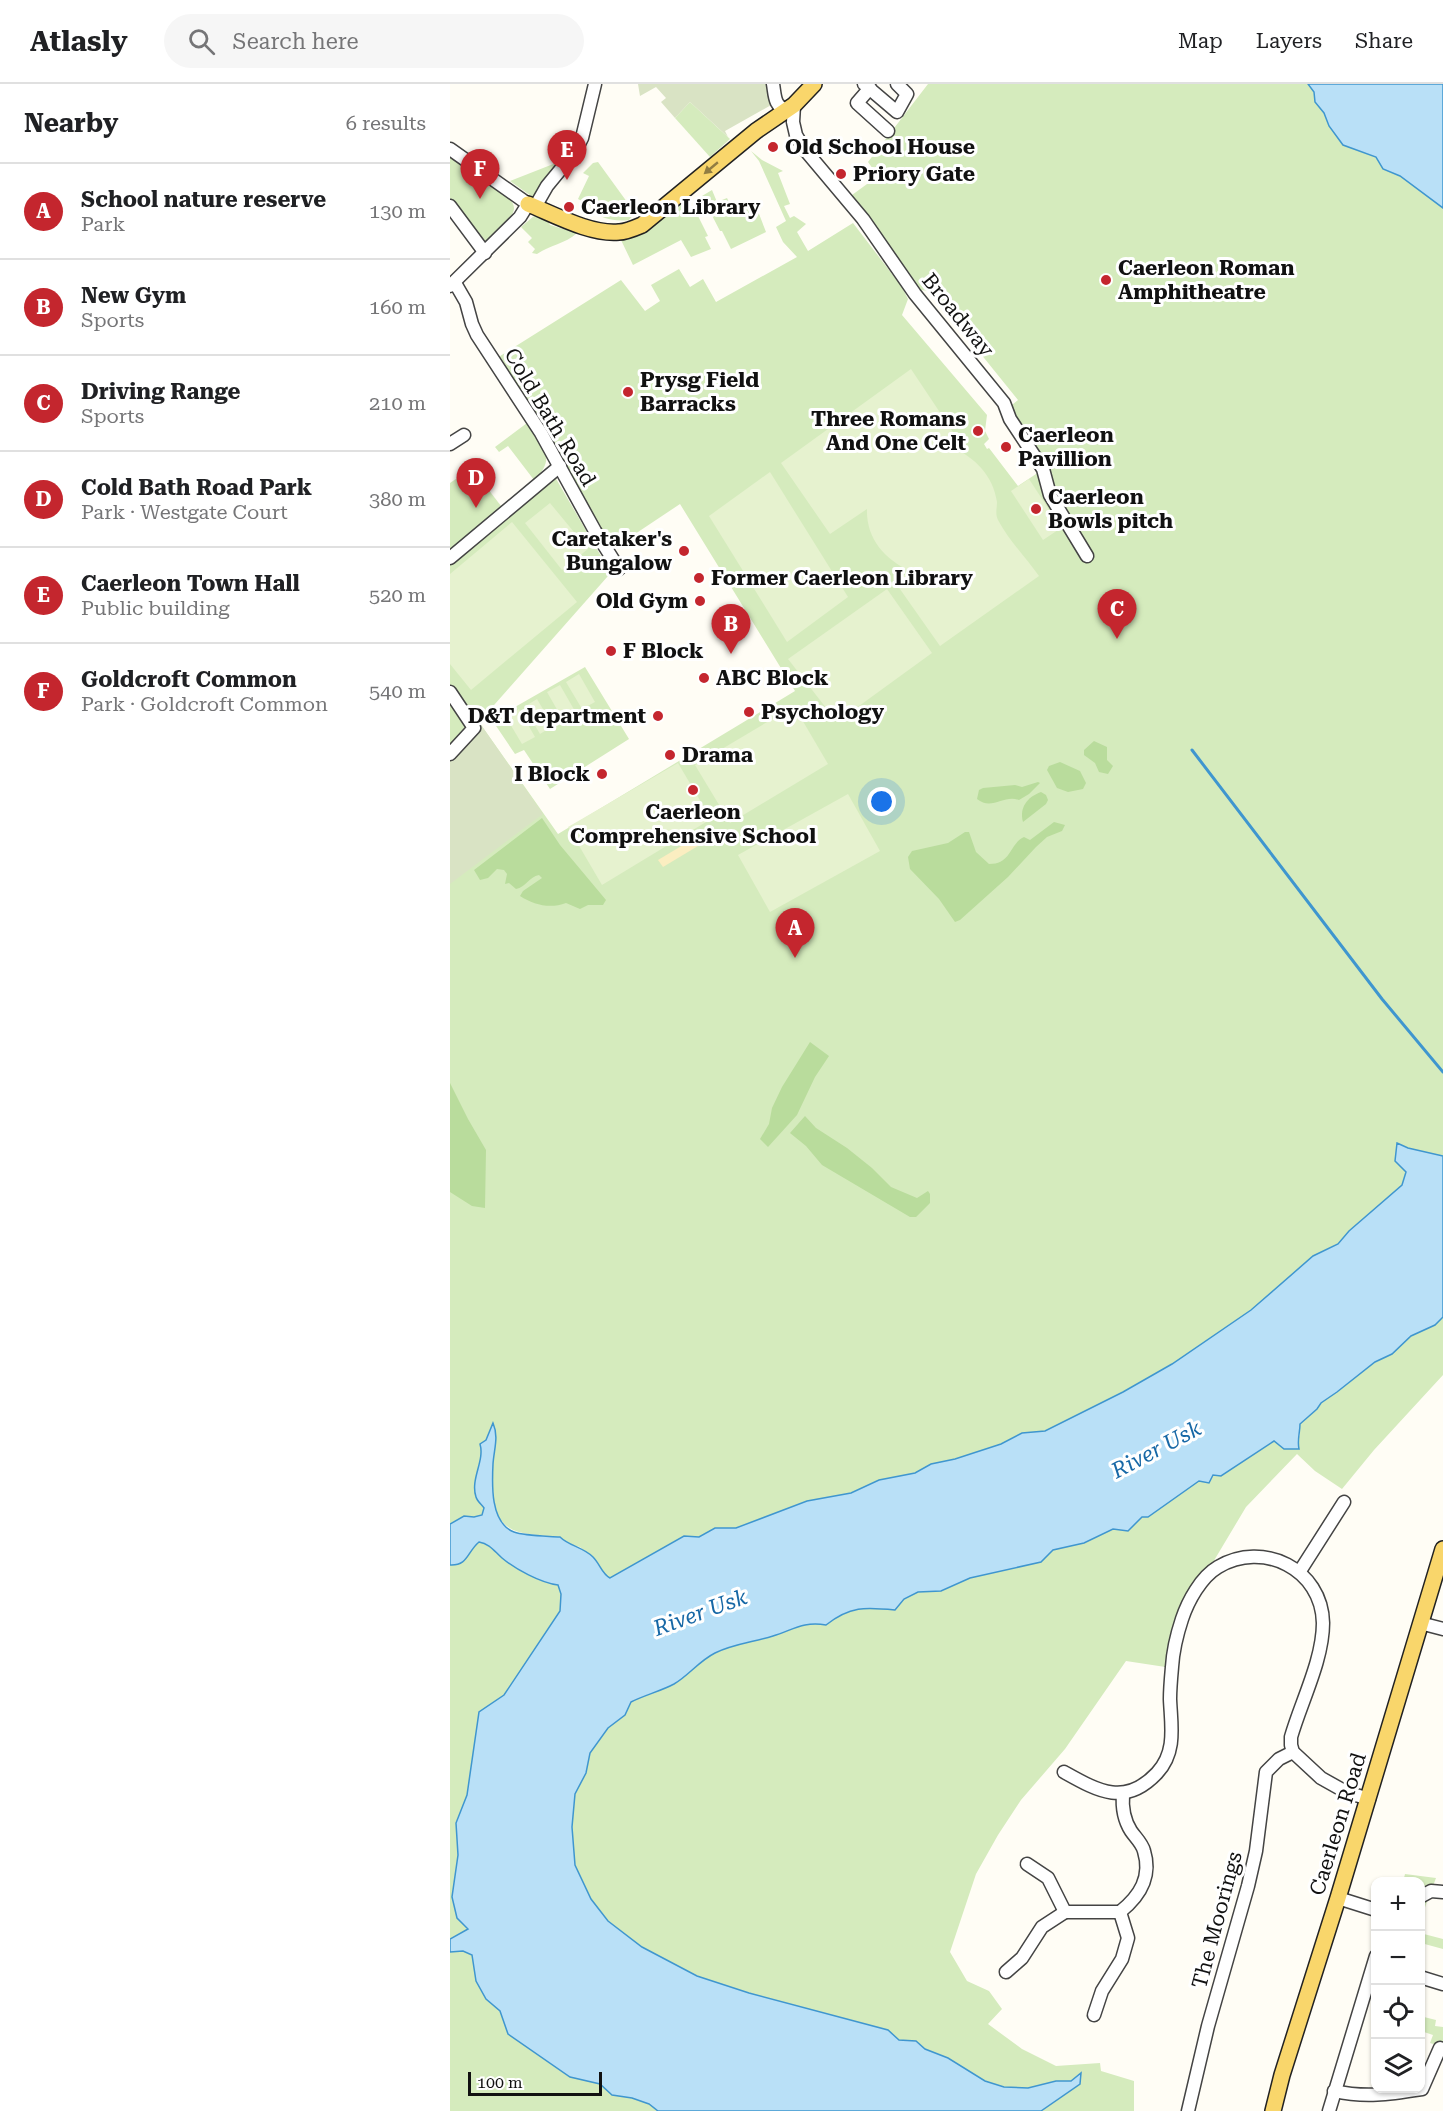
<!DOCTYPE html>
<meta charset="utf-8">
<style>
body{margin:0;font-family:"Roboto Serif",serif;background:#f6f6f6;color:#202124}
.controls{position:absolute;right:18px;bottom:18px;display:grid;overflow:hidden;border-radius:12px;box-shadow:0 2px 4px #0004}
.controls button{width:54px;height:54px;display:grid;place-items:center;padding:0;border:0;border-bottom:2px solid #e0e0e0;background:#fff;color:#202124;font:30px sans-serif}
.scale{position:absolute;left:18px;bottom:15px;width:134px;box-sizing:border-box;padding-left:6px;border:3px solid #111;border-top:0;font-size:16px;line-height:21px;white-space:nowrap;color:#111;-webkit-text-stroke:4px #fff;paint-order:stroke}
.you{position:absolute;left:432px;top:718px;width:21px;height:21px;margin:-15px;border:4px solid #fff;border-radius:50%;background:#1a73e8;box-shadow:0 0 0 9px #1a73e833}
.badge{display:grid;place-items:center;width:39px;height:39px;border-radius:50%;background:#c4262e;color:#fff;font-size:20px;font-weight:700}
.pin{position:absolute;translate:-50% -50px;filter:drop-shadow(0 2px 3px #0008)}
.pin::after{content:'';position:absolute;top:32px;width:21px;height:18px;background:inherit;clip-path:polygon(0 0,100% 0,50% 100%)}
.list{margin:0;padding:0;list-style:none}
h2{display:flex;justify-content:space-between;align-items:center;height:78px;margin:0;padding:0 24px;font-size:26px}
h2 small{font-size:20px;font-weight:400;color:#757577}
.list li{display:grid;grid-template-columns:39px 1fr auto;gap:18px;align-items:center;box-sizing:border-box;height:96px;padding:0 24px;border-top:2px solid #e0e0e0}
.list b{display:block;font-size:22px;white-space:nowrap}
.list p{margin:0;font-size:20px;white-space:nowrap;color:#757577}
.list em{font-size:20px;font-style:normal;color:#757577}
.icon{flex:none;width:33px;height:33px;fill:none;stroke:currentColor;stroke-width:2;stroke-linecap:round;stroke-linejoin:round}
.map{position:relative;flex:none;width:993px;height:2027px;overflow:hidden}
header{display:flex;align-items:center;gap:36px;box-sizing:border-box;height:84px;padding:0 30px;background:#fff;border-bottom:2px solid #e0e0e0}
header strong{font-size:28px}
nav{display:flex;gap:33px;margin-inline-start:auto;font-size:21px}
.search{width:420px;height:54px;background:#f6f6f6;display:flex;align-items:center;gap:15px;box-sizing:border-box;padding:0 21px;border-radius:33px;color:#757577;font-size:22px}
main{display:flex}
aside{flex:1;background:#fff}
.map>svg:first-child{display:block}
</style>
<header>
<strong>Atlasly</strong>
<div class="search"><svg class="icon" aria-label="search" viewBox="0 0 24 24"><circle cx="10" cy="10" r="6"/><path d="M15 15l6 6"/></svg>Search here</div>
<nav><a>Map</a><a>Layers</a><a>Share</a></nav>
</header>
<main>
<aside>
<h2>Nearby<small>6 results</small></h2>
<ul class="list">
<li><span class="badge">A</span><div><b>School nature reserve</b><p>Park</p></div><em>130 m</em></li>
<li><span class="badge">B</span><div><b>New Gym</b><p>Sports</p></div><em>160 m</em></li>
<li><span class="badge">C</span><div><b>Driving Range</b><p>Sports</p></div><em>210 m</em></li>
<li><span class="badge">D</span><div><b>Cold Bath Road Park</b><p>Park · Westgate Court</p></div><em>380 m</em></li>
<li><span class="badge">E</span><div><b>Caerleon Town Hall</b><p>Public building</p></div><em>520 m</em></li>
<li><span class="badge">F</span><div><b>Goldcroft Common</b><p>Park · Goldcroft Common</p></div><em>540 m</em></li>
</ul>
</aside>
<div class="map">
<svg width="993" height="2027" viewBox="0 0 993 2027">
<rect width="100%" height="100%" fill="#fffdf5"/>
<g fill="#d5ebbd">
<path d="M478,0H858L864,8L865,18L874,29L879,42L893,61L926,73L933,85L950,92L993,124V1072L958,1064L956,1088L952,1101L899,1147L888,1160L863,1172L801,1226L722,1280L673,1308L595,1347L572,1349L551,1360L505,1375L481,1380L465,1389L429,1396L401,1409L357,1417L286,1444H265L249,1453L234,1452L160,1495L154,1491L148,1479L130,1463L115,1459L110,1453C71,1449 44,1453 43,1404C43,1392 44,1383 38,1372L43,1438L134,1491L41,1700L316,2027H0V479L105,393L155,479L158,492L29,638L108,750L345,607L230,420L161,466L47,274L171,196L195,227L210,217L201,201L229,185L240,203L253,195L266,218L347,173L333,158L326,143L336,137L309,77L301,67L312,76L333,87L328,89L340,120L334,122L340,134L344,132L356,140L347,148L358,167L403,139L452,203L458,215L452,231L537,331L535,347L539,355L534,360L537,365L539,364L568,402L598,382L557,325L568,316L480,207L470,206L465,202L402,111L428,92L418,78Z"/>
<path d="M240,18L280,55L260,73L225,34Z"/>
<path d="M0,70L60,115C62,118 64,121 64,124C65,133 43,152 37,159L0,114Z"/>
<path d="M111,77L84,114L60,97Z"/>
<path d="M148,78L185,129L179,136C163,138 153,134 139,127L141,122L128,115L139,92L133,89L143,79Z"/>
<path d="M262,106L267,118L277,114L283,126L304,117L316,148L281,165L272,147H270L252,112Z"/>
<path d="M235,113L242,127L245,126L258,152L255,153L261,165L241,173L231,156L183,181L171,156L193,148Z"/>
<path d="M84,132L98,137L100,141L127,149C115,160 100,161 87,170L82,169L85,165L78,158L82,154L71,143Z"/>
<path d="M77,339C92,361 108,374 84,396L58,362L49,368L45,363Z"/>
<path d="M22,384L51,422L52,426L0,468V399Z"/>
<path d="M135,583L179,655L100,705L74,666L65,670L42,636Z"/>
<path d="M993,1233V1291L924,1366L892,1405L865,1387L847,1370L796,1423L750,1500L722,1584L676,1577L615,1665L571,1716L548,1751L526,1790L500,1868L517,1897L539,1907L552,1925L538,1940L572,1965L606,1982L650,1979L651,1987L684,1997V2027H591L630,2000L631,1990L621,1997H606L578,2004L554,2003L535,1997L498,1974L475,1965L466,1957L449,1956L438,1946L299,1909L247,1892L192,1863L158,1837L141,1815L125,1781L122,1743L125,1710L136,1689L140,1669L158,1644L175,1631L181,1618C195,1611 211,1607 224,1600C238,1592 249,1577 265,1569C283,1560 304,1558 323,1552C343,1546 353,1537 376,1541C400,1522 415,1523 445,1526L454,1515L468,1508L491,1507L520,1494L591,1478L603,1466L634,1459L663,1445L678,1447L692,1433H698C714,1419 751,1389 771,1392L824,1357H847L850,1351V1340L867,1325L870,1319L887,1308L925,1278L943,1269L961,1252L985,1241Z"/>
<path d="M955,1790L986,1794L971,1834L970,1798H953Z"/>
<path d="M970,1849L993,1855V1865L971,1859Z"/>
<path d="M970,1932L986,1936L985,1942L993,1943V1963L980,1959L983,1951L971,1947Z"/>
</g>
<g fill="#b9dc9c">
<path d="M644,657L657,663V676L663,682L658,690L649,688L645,679L634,671V666Z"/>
<path d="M610,678L630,687L636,699L633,705L618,708L607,704L597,686L599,682Z"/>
<path d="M588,698L590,699L579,710L569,716C554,710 542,727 527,715L529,706L533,704L565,701L572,703Z"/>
<path d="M591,708L596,711L598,716L596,720L573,738C569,724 577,713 591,708Z"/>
<path d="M92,734L110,761L156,816L153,821H138L130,825L116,819C100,825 84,821 70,812L73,807L92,794L89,791C79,793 76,803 66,805L59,799L55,800L57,790L54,786L47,785L38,794L30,796L24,786Z"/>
<path d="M604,738L615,741L612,747L597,753L586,763L558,793L510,836L505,838L489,815L460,785L458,773L462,767L498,759L515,748H519L526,768L539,780C562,780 559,760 574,753L580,756Z"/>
<path d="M360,958L379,972L365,993L347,1031L318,1063L310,1055L319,1040L322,1024L332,1003Z"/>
<path d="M0,999L18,1035L36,1066L35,1124L22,1122L0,1108Z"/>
<path d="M355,1032L366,1044L397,1064L422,1084L441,1103L467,1114L478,1107L480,1110V1119L466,1133H460L372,1081L356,1062L340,1049Z"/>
</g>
<path fill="#fbeec1" d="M248,752L253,759L213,783L208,776Z"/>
<g fill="#d9e3c4">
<path d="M188,0H320L323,20L275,47L278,53L240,18L225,34L211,18L216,14L206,3L190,12Z"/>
<path d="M29,638L93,730L0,800V670Z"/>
</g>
<g fill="#e6f2cf">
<path d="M461,285L509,357L502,363C525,374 543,391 547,418C547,424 545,430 548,436C558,455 576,474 589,492L490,562L445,498L460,487C434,475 416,454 417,425L380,450L331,379Z"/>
<path d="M320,388L398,513L337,558L259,432Z"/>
<path d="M579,395L611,444L593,456L561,407Z"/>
<path d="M100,419L138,465L112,486L75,439Z"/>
<path d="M62,438L127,518L21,606L0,580V490Z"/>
<path d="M437,505L482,569L387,638L338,575Z"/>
<path d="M129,590L145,618L132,625L116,598Z"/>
<path d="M110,601L126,629L113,636L97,608Z"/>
<path d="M87,615L103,642L90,650L74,623Z"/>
<path d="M344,622L378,680L280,739L245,681Z"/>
<path d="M69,625L85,653L72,660L56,633Z"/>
<path d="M228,679L261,735L152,801L118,743Z"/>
<path d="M398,710L430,767L320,828L288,771Z"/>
</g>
<g fill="#b9e0f7" stroke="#3f96cf" stroke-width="1.5">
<path d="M858,0H993V124L950,92L933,85L926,73L893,61L879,42L874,29L865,18L864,8Z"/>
<path d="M947,1059L958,1064L993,1072V1233L985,1241L961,1252L942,1270L925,1278L887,1308L871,1319L867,1325L850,1340C850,1349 847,1356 849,1365H834L824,1357L771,1392L763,1391L759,1399L749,1397L698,1433H692L678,1447L663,1445L634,1459L603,1466L591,1478L520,1494L491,1507L468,1508L454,1515L445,1526C415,1523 400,1522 376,1541C353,1537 343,1546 323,1552C304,1558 283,1560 265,1569C249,1577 238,1592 224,1600C211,1607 195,1611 181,1618L175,1631L158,1644L140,1669L136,1689L125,1710L122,1743L125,1781L141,1815L158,1837L192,1863L247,1892L299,1909L438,1946L449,1956L466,1957L475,1965L498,1974L535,1997L554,2003L578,2004L606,1997H621L631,1989L630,2000L591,2027H208L199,2020L182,2014L162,2011L150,2000L120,1993L58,1950L50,1927L36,1915L26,1897L22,1871L13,1867L0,1868V1855L18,1845L7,1834L2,1813L8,1771L6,1739L17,1711L29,1628L54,1611L110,1527L111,1510L108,1501C91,1499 65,1485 52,1474C44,1467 40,1460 29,1458C17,1468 18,1482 0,1481V1440L14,1432L24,1433L32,1431L34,1424C32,1421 27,1417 26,1413C20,1395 35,1377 30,1360L36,1356L43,1339C49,1353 44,1365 43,1380C42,1400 40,1439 64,1448C75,1452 97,1452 110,1453C119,1462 133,1463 143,1473C150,1480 152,1490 160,1494L234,1452L249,1453L265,1444H286L357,1417L401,1409L429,1396L465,1389L481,1380L505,1375L551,1360L572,1349L595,1347L673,1308L722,1280L801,1226L863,1172L888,1160L899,1147L952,1101L956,1088L945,1077Z"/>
</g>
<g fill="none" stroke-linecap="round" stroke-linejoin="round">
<path stroke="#3f96cf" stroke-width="3" d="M742,666L932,915L993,988"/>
<g stroke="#444" stroke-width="15">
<g id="minor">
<path d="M323,0C325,11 324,23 337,26"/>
<path d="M414,0L447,28L457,10L447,0"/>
<path d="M420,4L407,19L438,47"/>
<path d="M344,21L343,38L346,51L355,66L413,135L465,210L554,319L560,335L593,385L600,411L637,472"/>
<path d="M0,65L78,120L70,133L0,202"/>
<path d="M0,122L35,169"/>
<path d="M85,123L97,102L125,68L132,54L145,0"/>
<path d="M5,199L16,218L22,240L27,251L91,349L145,447L169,485"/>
<path d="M0,360L14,351"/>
<path d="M0,474L110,382"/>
<path d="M0,608L24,644L0,670"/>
<path d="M850,1487L894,1418"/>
<path d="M970,1539L993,1545"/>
<path d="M614,1688C648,1707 675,1723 707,1689C727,1668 721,1641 720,1615C720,1605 721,1594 722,1583C723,1567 727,1550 732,1535C738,1517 751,1493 768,1483C813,1456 872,1485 873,1539C873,1576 851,1618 841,1653V1661L843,1668L871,1694L896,1708L919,1715"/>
<path d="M577,1780L598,1794L615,1828H670"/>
<path d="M970,1813L981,1807L993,1808"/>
<path d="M888,1814L926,1826"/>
<path d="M556,1888L572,1874L592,1843L615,1828"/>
<path d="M970,1893L993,1900"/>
<path d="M644,1931L652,1907L672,1875L678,1854L670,1828C690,1812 702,1793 694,1767C692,1759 685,1753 681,1747C674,1736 672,1722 673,1710"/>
<path d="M884,2007C916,2014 940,2010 972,2005L990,1964"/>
<path d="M738,2027L758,1942L798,1802L806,1767L816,1688L829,1675L843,1668"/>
<path d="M879,2027L926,1872"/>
</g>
</g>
<g stroke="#222" stroke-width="18">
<g id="major">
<path d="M78,120C103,130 141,151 169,148C176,148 185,144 192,141L306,47L344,21L364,0"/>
<path d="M823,2027L832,1991L888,1814L993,1465"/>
</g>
</g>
<use href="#minor" stroke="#fff" stroke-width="12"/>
<use href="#major" stroke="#f9d66b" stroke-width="15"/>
</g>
<defs><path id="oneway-solid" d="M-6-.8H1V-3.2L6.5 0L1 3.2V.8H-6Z" transform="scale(1.5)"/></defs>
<use fill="#917d42" href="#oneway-solid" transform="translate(261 84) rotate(140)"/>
<g fill="#c4262e" stroke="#fff" stroke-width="2">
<circle cx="323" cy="63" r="6"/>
<circle cx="391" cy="90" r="6"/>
<circle cx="119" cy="123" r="6"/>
<circle cx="656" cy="196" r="6"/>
<circle cx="178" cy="308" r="6"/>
<circle cx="528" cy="347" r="6"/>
<circle cx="556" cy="363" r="6"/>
<circle cx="586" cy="425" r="6"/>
<circle cx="234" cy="467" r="6"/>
<circle cx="249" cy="494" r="6"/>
<circle cx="250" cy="517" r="6"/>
<circle cx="161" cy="567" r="6"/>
<circle cx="254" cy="594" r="6"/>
<circle cx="299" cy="628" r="6"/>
<circle cx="208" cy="632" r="6"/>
<circle cx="220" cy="671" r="6"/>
<circle cx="152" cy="690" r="6"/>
<circle cx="243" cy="706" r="6"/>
</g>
<g text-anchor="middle" stroke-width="6" stroke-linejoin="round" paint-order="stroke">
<g font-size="21" font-weight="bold" fill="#111" stroke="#fff" text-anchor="start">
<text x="335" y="70">Old School House</text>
<text x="403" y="97">Priory Gate</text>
<text x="131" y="130">Caerleon Library</text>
<text x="668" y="191">Caerleon Roman<tspan x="668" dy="24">Amphitheatre</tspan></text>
<text x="190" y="303">Prysg Field<tspan x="190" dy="24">Barracks</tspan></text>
<text x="516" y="342" text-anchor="end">Three Romans<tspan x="516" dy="24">And One Celt</tspan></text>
<text x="568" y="358">Caerleon<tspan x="568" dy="24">Pavillion</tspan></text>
<text x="598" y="420">Caerleon<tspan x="598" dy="24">Bowls pitch</tspan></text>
<text x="222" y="462" text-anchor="end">Caretaker's<tspan x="222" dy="24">Bungalow</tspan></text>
<text x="261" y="501">Former Caerleon Library</text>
<text x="238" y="524" text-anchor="end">Old Gym</text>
<text x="173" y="574">F Block</text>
<text x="266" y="601">ABC Block</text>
<text x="311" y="635">Psychology</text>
<text x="196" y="639" text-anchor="end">D&amp;T department</text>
<text x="232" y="678">Drama</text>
<text x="140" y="697" text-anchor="end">I Block</text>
<text x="243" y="735" text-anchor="middle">Caerleon<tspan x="243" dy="24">Comprehensive School</tspan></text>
</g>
<g font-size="21" fill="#111" stroke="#fff">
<text transform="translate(508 231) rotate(51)" y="7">Broadway</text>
<text transform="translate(100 333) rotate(59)" y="7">Cold Bath Road</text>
<text transform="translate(888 1740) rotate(-73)" y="7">Caerleon Road</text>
<text transform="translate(767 1836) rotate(-75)" y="7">The Moorings</text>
</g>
<g font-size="22" font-style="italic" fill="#1768a6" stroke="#fff">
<text transform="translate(706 1365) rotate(-28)" y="8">River Usk</text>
<text transform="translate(250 1528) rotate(-20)" y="8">River Usk</text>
</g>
</g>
</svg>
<div class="controls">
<button>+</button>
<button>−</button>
<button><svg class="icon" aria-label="locate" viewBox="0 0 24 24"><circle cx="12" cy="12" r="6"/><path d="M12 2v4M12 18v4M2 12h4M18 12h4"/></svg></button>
<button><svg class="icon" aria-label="layers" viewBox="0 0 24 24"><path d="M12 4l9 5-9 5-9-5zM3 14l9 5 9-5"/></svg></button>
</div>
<div class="scale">100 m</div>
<div class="you"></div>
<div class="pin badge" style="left:345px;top:874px">A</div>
<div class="pin badge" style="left:281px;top:570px">B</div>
<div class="pin badge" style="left:667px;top:555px">C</div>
<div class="pin badge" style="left:26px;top:424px">D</div>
<div class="pin badge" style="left:117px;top:96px">E</div>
<div class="pin badge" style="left:30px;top:115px">F</div>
</div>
</main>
